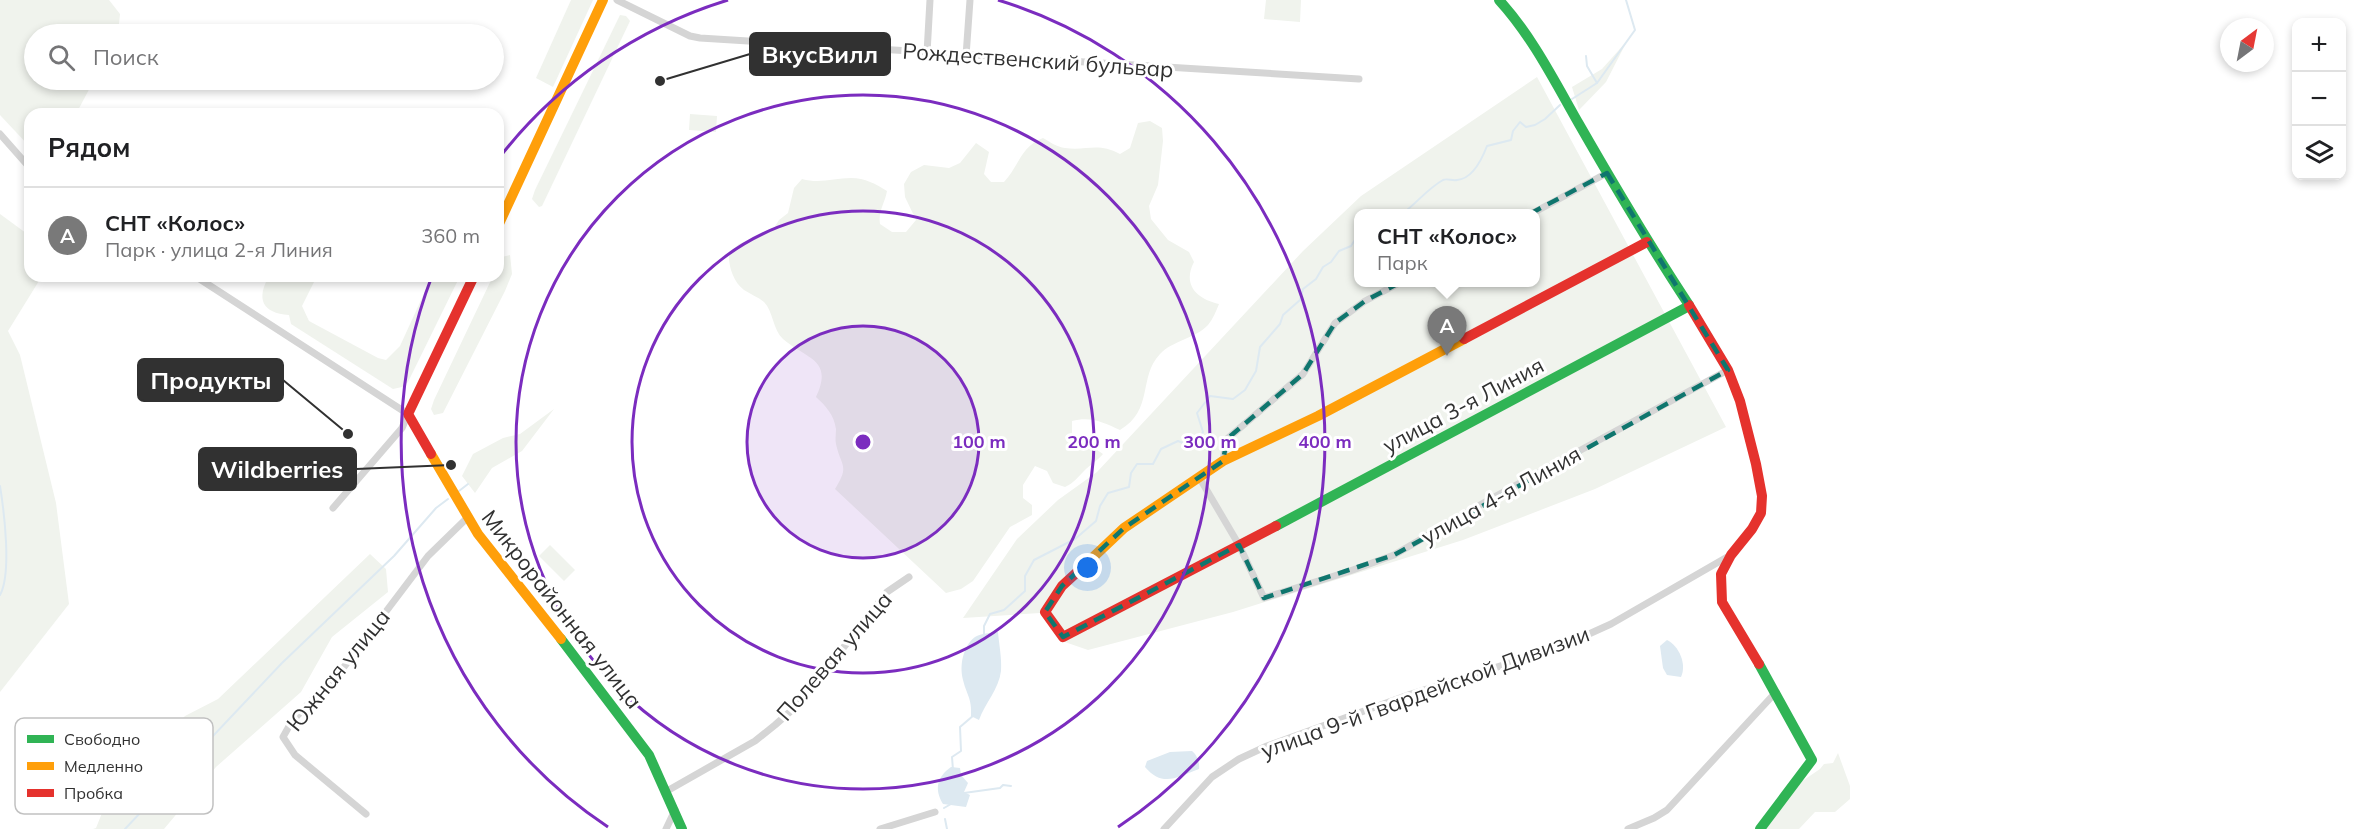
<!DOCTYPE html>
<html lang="ru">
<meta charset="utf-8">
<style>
body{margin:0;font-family:Mulish,sans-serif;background:#f6f6f6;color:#202124}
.controls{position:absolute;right:18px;top:18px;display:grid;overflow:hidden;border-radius:12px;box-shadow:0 3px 9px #0003}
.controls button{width:54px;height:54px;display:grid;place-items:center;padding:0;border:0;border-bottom:2px solid #e0e0e0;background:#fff;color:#202124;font:30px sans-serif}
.compass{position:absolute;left:2220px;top:18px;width:54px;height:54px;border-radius:50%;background:#fff;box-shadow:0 3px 9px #0003;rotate:32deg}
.you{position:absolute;left:1088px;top:568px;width:21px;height:21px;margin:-15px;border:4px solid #fff;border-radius:50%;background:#1a73e8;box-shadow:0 0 0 9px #1a73e833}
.badge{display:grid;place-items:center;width:39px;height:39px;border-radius:50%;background:#797979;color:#fff;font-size:20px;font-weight:700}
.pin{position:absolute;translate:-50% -50px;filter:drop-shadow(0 2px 3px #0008)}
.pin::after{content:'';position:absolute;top:32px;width:21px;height:18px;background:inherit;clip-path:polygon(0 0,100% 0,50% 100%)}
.popup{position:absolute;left:1354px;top:209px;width:186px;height:78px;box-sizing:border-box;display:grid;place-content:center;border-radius:12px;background:#fff;filter:drop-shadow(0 2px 4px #0005);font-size:20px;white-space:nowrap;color:#757577}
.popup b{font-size:22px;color:#202124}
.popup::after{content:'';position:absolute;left:50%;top:100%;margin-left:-12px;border:12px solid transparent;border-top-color:#fff}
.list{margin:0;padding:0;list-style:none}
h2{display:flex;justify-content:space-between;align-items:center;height:78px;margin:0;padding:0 24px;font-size:26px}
h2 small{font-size:20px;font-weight:400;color:#757577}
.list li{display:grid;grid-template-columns:39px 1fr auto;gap:18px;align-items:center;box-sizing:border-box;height:96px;padding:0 24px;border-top:2px solid #e0e0e0}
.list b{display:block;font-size:22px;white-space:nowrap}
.list p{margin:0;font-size:20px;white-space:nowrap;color:#757577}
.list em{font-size:20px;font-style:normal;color:#757577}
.icon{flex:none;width:33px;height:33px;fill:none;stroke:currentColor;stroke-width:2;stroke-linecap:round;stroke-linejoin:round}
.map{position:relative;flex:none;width:2364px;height:829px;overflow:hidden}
.search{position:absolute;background:#fff;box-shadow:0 3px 9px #0003;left:24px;top:24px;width:480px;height:66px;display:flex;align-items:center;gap:15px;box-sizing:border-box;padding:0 21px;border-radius:33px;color:#757577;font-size:22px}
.panel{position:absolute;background:#fff;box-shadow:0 3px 9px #0003;left:24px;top:108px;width:480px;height:174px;border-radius:18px}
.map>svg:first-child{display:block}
</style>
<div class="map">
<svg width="2364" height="829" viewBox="0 0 2364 829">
<rect width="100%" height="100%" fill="#fff"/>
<g fill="#f0f3ed" fill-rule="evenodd">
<path d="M0,0H109L120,14L118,34H34V80H94L76,114H30V147L0,115Z"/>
<path d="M571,0H593L553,87L536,78Z"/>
<path d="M1266,0H1301L1300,22L1264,19Z"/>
<path d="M620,15L626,16L630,21L542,206L539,207L532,199L535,190Z"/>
<path d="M1627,41L1606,82L1579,110L1572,87L1602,69Z"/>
<path d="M1537,77L1726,427L1595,489L1463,540L1233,612L1088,650L1059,640L1040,613L963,618L1017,539L1058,500L1097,472L1303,251L1361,196ZM1358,214H1535V282H1358Z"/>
<path d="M690,114L717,116L716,132L689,130Z"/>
<path d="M1150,121L1162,128L1163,141L1158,185L1149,206L1151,219L1168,240L1189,252L1194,262C1182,285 1197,299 1219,304C1216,311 1213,319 1208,325C1196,338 1172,341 1160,354C1138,377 1154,410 1120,430C1103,422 1090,416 1072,421V433L1103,454C1097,461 1090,465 1084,471C1077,478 1075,482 1065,487L1053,483L1047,471L1035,466L1023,485V498L1032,505V515L1010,527L973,581L961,589L946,593L835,489C850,465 841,467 836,444C835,439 836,434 836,429C834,415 826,406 816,397C834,359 806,359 783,339C773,330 773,311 764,302C758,297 750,294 744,290C733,282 728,265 729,253L739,244L772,231L779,220L788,213L794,188L802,179C820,184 834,178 851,178C865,178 876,184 887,191C885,203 878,211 880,224L892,232H906L916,220L905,197L904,184L911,172L924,165L949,168L960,163L976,143L989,152L984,174L991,182H1004C1019,166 1021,146 1043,138C1050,142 1057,147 1065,148C1087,151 1098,142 1120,154L1130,148L1138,123Z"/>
<path d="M0,214L30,236V276H42L8,331L20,355L56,503L69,604L0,692Z"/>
<path d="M510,255L512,274L505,291L443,413L434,415L431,409L434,400L493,276H498V265L502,257Z"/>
<path d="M269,276H317L302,306L309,321L378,358L386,360L400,346L432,276H460L408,382L402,387L393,389L291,324L289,315C262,313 256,299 269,276Z"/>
<path d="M554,409L522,451L492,468L475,493L462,476L473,454L503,438L520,434Z"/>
<path d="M550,545L575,570L564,581L539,556Z"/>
<path d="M370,554L386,569L388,592L332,637L301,692L216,767L164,829H93L96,828L104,808L140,775L151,749L185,716L218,699Z"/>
<path d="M1838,753L1850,786V799L1835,812H1815L1799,829H1765L1798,784L1820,769L1824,764L1833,763Z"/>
</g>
<g fill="#dde9f1">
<path d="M998,632C999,644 1002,659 1001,671C999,689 985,703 979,720L971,716C972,698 967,696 963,680C959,666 963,646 975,637C981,633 991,633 998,632Z"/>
<path d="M1667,640C1679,646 1687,664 1681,677L1667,675L1663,668L1660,646Z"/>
<path d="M1192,751C1197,755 1200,763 1199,769C1177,777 1163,788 1145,767L1147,761L1170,752Z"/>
<path d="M951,767L960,768L961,775L968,783L964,792L970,795L966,807L943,804C934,789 937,777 951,767Z"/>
</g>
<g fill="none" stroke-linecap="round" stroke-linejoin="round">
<g stroke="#dde9f1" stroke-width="2">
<path d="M1586,56L1587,66L1597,83"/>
<path d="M1572,99L1597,83L1635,30L1626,0"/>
<path d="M1402,214C1417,203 1427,189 1443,180C1447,178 1452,181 1457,180C1473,179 1482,159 1487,146L1511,140L1513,131L1520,122L1526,127L1535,125L1545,119L1560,105"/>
<path d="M0,486C4,511 12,573 0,595"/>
<path d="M459,491L468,484"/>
<path d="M984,636V626L990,614L1004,610L1025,591V576L1034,560L1075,539L1096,521L1100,506L1108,493L1129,487L1131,473L1137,464H1153L1161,449L1178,441L1193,447L1203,432L1197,413L1210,396L1233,399L1245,390L1256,371L1260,347L1280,324L1283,315L1300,300L1303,289L1316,279L1323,267L1331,262L1339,251L1351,246L1358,235"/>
<path d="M953,770L952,757L961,751L960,727L974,715"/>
<path d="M964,793L1000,788L1003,785L1011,786"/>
<path d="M944,808L951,804"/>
<path d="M945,819L947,829"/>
<path d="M125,829L282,663L394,556L436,508L448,499"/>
</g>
<g stroke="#d5d5d5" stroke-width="7">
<path d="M617,0L690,36L700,38L1359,79"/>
<path d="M927,53L930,0"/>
<path d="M966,56L970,0"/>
<path d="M0,134L30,168"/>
<path d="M1531,214L1607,173"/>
<path d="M195,276L408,414L402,428L333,508"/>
<path d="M1223,461L1227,439L1303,374L1335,323L1365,301L1401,282"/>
<path d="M1199,477L1239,545L1264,598L1350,571L1394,555L1487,501L1728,370"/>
<path d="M667,791L755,741L775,725L800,703L887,592L909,577"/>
<path d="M366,814L295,755L283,737L292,721L344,667L428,556L467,518"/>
<path d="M666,829L675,810"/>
<path d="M880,829L935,812"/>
<path d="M1164,829L1212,777L1239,759L1267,746L1411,694L1558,648L1611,624L1729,556"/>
<path d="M1628,829L1654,818L1667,810L1776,692"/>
</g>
<g stroke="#30b455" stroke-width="10">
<path d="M1499,0C1532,36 1555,82 1579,124C1614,185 1650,246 1689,305"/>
<path d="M1276,526L1689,306"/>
<path d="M561,639L649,755L682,829"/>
<path d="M1759,664L1812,760L1760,829"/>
</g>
<g stroke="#ff9f0a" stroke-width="10">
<path d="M498,226L603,0"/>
<path d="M431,454L478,534L561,639"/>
<path d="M1087,563L1124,528L1223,461L1318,416L1464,339"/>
</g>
<g stroke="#e5322d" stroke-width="10">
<path d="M1689,305L1728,370L1740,401L1756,464L1762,496L1761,513L1752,529L1731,555L1721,574L1722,602L1759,664"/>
<path d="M1464,339L1647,242"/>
<path d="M431,454L408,414L474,276"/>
<path d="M1087,563L1062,586L1045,612L1063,637L1276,526"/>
</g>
</g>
<path fill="none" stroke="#0f766e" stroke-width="4.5" stroke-dasharray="12 8" stroke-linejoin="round" d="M1607,173L1728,370L1394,555L1264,598L1239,545L1063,637L1045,612L1062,586L1124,528L1223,461L1227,439L1303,374L1335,323L1365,301Z"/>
<circle cx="863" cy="442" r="116" fill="#7b2cbf" fill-opacity=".12"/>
<g fill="none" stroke="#7b2cbf" stroke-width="3">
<circle cx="863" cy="442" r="116"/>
<circle cx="863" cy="442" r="231"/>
<circle cx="863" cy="442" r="347"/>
<path d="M608 827A462 462 0 0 1 432 276M499 158A462 462 0 0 1 728 0M998 0A462 462 0 0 1 1118 827"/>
</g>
<g text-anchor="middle" stroke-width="6" stroke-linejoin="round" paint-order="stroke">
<g font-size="22" fill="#313131" stroke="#fff">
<text transform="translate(1038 60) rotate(4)" y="8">Рождественский бульвар</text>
<text transform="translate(1463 405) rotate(-28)" y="8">улица 3-я Линия</text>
<text transform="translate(1501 495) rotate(-29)" y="8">улица 4-я Линия</text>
<text transform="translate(562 609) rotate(52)" y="8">Микрорайонная улица</text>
<text transform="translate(834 656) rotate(-49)" y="8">Полевая улица</text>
<text transform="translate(338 670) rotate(-51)" y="8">Южная улица</text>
<text transform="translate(1425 692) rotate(-20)" y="8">улица 9-й Гвардейской Дивизии</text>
</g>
</g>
<rect x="15" y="718" width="198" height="96" rx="9" fill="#fff" stroke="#c1c1c1" stroke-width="1.5"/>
<rect x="27" y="735" width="27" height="8" fill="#30b455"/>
<rect x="27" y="762" width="27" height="8" fill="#ff9f0a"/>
<rect x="27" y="789" width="27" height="8" fill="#e5322d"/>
<g font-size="16" fill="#313131">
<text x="64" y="745">Свободно</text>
<text x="64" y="772">Медленно</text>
<text x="64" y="799">Пробка</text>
</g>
<circle cx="863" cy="442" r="9" fill="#7b2cbf" stroke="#fff" stroke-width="3"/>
<g font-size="18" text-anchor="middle" font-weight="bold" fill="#7b2cbf" stroke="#fff" stroke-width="6" stroke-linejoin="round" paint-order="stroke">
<text x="979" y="448">100 m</text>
<text x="1094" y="448">200 m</text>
<text x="1210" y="448">300 m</text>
<text x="1325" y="448">400 m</text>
</g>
<path fill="none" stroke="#313131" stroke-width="2" d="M660 81L750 54M348 434L283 380M451 465L356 469"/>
<g fill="#313131" stroke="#fff" stroke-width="2">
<circle cx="660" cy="81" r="6"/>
<circle cx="348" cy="434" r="6"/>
<circle cx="451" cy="465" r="6"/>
</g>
<g fill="#313131" stroke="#313131" stroke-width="2">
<rect x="750" y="33" width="140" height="42" rx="6"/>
<rect x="138" y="359" width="145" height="42" rx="6"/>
<rect x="199" y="448" width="157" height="42" rx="6"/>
</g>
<g font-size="24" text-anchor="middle" font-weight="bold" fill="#fff">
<text x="820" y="63">ВкусВилл</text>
<text x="211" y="389">Продукты</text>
<text x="277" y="478">Wildberries</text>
</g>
</svg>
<div class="controls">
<button>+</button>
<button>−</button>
<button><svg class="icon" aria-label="layers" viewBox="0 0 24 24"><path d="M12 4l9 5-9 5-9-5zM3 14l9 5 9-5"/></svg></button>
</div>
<svg class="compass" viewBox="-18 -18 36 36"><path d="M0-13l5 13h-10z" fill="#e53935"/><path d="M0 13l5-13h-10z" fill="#757577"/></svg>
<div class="you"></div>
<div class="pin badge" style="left:1447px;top:356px">A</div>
<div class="popup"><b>СНТ «Колос»</b>Парк</div>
<div class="search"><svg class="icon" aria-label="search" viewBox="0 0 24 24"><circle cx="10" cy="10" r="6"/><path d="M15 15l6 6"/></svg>Поиск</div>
<section class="panel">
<h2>Рядом<small></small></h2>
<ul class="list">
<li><span class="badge">A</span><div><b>СНТ «Колос»</b><p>Парк · улица 2-я Линия</p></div><em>360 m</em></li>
</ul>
</section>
</div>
